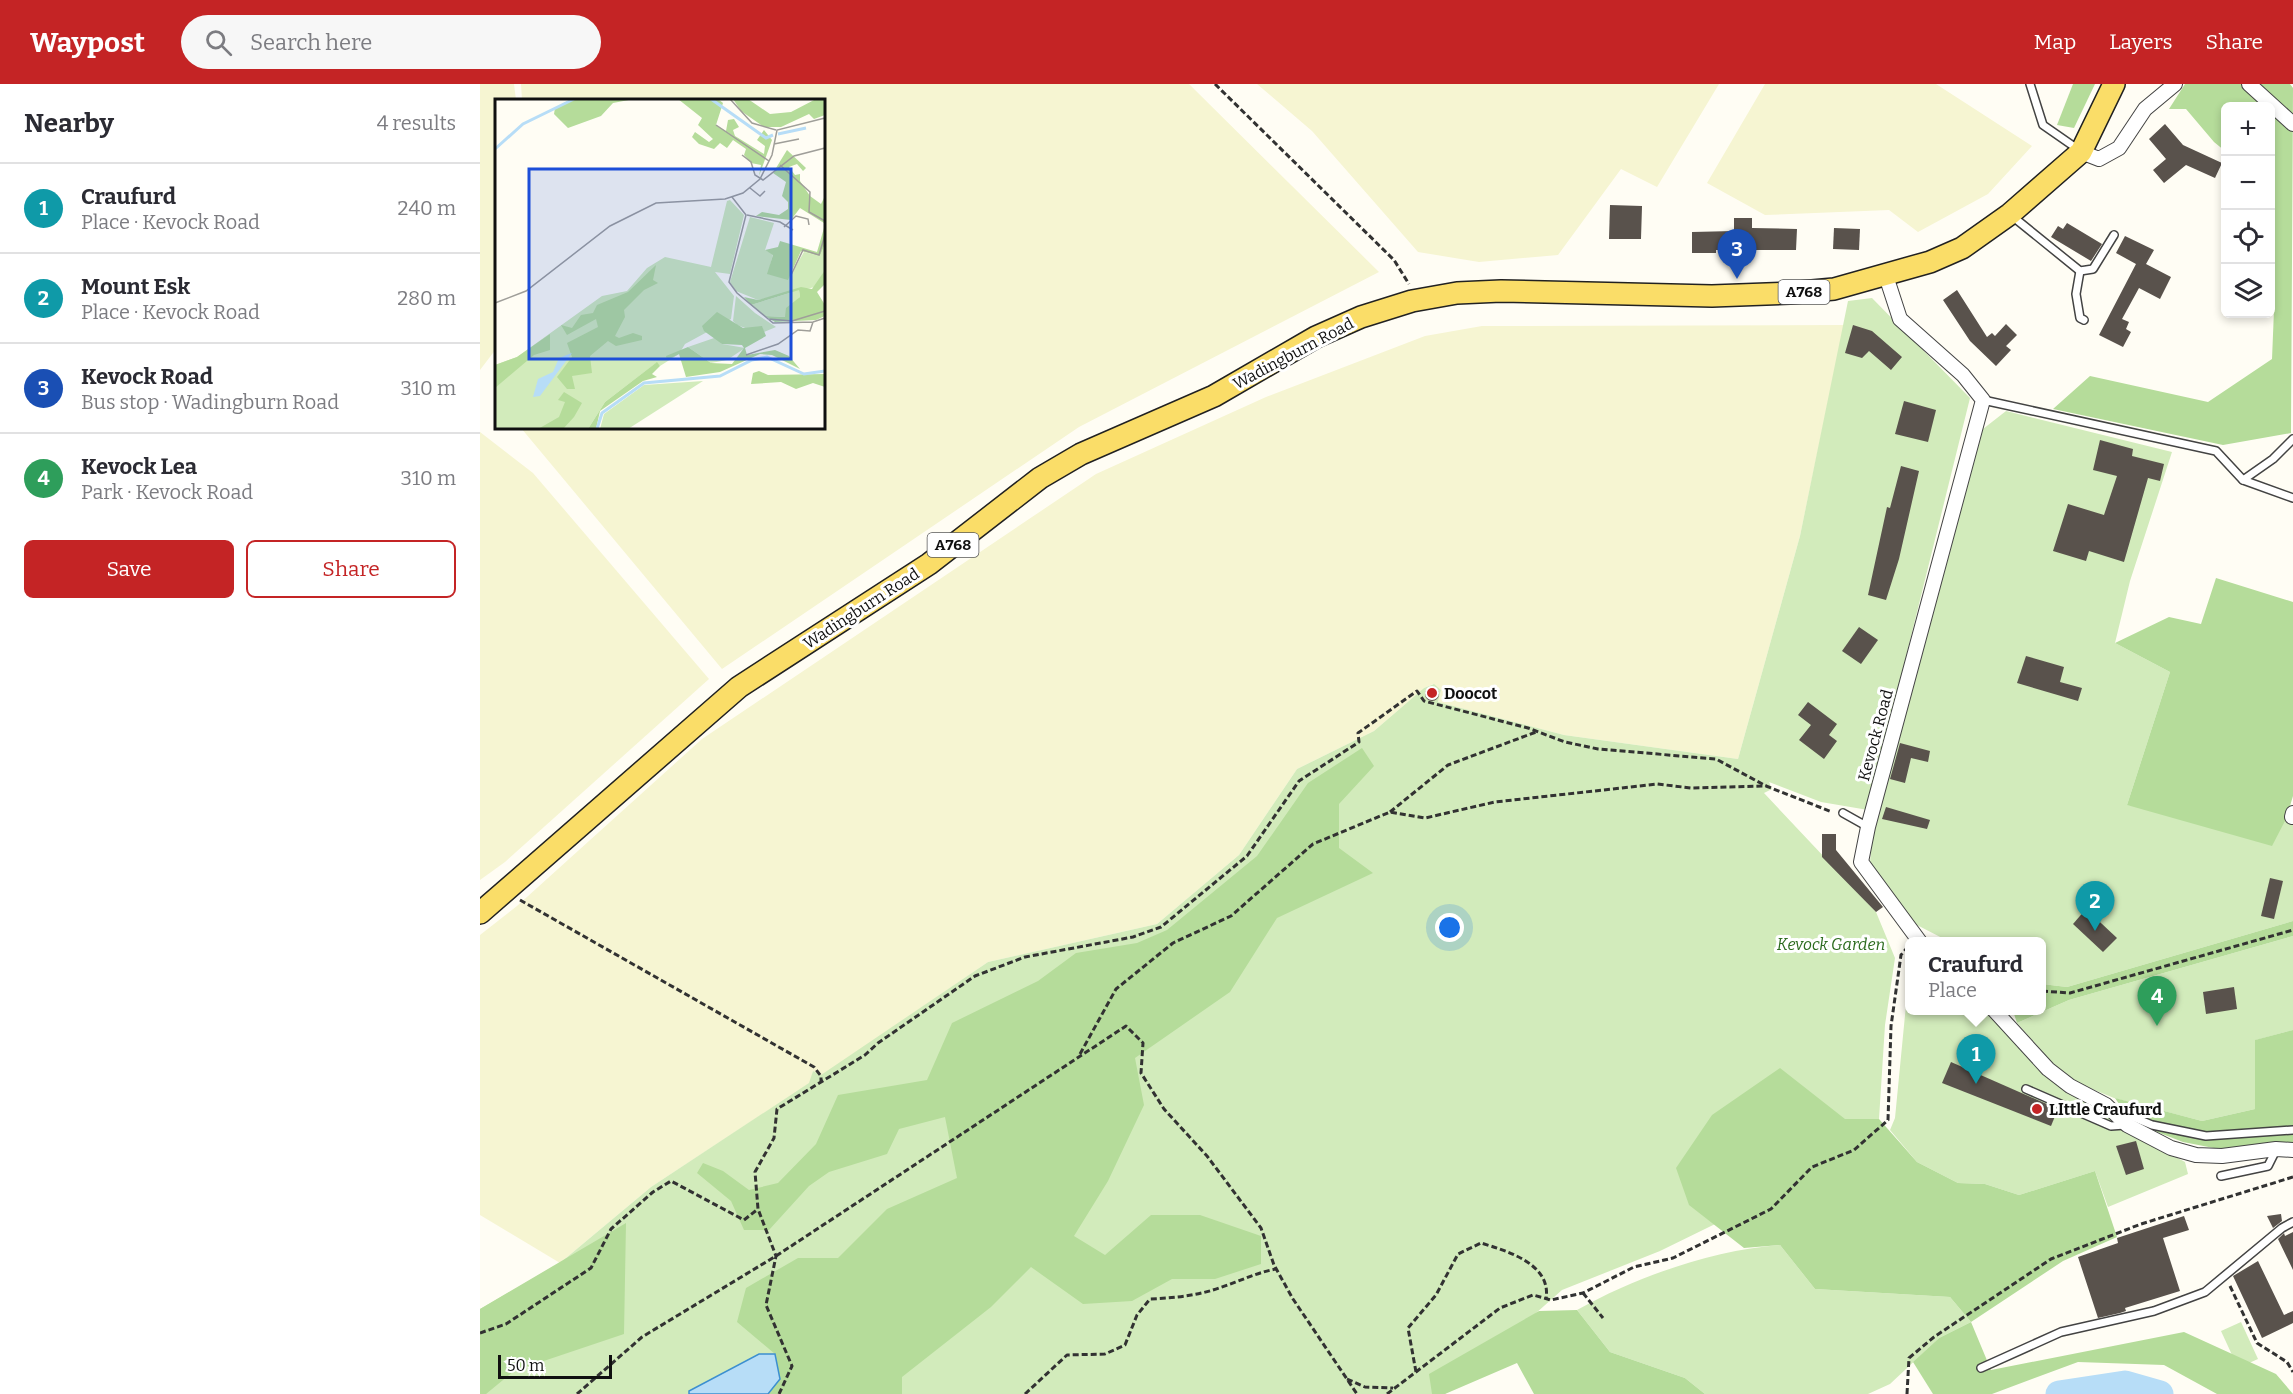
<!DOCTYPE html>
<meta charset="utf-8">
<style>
body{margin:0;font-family:Bitter,serif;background:#f7f7f7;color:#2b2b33}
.controls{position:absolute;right:18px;top:18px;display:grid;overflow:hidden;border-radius:9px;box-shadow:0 3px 9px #0003}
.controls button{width:54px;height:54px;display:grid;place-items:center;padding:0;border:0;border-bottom:2px solid #e1e1e2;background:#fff;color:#2b2b33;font:30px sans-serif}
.scale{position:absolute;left:18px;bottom:15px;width:114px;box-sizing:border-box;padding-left:6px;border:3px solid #101010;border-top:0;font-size:16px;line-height:21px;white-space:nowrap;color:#101010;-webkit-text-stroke:4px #fff;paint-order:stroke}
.you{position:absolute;left:970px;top:844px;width:21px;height:21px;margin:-15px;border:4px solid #fff;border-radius:50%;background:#1a73e8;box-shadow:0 0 0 9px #1a73e833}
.badge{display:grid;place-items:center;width:39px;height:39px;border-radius:50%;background:#c42425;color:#fff;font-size:20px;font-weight:700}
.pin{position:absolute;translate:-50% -50px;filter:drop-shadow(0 2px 3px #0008)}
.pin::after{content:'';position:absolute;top:32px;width:21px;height:18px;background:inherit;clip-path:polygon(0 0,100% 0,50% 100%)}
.popup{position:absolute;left:1425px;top:853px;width:141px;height:78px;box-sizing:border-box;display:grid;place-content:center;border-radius:9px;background:#fff;filter:drop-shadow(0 2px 4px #0005);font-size:20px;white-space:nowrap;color:#7c7c81}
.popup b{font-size:22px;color:#2b2b33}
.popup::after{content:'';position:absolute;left:50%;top:100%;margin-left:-12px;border:12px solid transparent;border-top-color:#fff}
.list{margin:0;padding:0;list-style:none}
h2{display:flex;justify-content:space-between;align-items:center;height:78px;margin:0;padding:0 24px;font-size:26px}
h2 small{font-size:20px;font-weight:400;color:#7c7c81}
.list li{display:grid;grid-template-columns:39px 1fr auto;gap:18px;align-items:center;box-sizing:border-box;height:90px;padding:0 24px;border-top:2px solid #e1e1e2}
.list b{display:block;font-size:22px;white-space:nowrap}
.list p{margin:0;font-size:20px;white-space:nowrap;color:#7c7c81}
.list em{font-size:20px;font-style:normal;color:#7c7c81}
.actions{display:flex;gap:12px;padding:18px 24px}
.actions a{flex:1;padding:14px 0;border:2px solid #c42425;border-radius:9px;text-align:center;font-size:21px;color:#c42425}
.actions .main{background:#c42425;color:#fff}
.icon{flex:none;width:33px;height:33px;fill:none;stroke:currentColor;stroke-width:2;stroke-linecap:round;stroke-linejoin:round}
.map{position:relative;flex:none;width:1813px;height:1310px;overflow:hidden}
header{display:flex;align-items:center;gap:36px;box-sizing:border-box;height:84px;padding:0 30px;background:#c42425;color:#fff}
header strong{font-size:28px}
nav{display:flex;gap:33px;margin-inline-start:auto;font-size:21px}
.search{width:420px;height:54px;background:#f7f7f7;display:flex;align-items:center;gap:15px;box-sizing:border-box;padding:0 21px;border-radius:33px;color:#7c7c81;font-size:22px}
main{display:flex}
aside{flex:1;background:#fff}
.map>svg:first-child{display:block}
</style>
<header>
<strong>Waypost</strong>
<div class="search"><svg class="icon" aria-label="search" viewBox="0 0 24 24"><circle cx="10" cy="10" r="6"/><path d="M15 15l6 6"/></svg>Search here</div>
<nav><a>Map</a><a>Layers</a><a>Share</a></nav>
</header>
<main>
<aside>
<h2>Nearby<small>4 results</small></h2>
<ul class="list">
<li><span class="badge" style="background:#0f9aa8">1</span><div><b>Craufurd</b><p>Place · Kevock Road</p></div><em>240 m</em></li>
<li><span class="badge" style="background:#0f9aa8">2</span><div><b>Mount Esk</b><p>Place · Kevock Road</p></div><em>280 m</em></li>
<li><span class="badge" style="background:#1a4fb4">3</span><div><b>Kevock Road</b><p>Bus stop · Wadingburn Road</p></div><em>310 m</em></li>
<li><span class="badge" style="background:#2e9e5b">4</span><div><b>Kevock Lea</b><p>Park · Kevock Road</p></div><em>310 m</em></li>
</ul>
<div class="actions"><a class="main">Save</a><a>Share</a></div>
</aside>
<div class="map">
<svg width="1813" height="1310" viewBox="0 0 1813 1310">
<rect width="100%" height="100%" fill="#fffdf4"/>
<g fill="#f6f5d2">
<path d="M0,0H34L36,16H16V265L0,286Z"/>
<path d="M41,0H709L899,188L599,343L242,585L41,344H344V16H42Z"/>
<path d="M777,0H1239L1177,103L1141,85L1078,171L999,178L938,168L832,47Z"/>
<path d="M1285,0H1456L1552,62L1508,110L1438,148L1409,126L1285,131L1227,99Z"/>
<path d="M1364,241L1320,452L1258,675L1084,651L958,618L961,606L953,600L944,604L894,647L817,685L759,771L677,840L508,878L341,992L333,987L330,999L171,1103L80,1179L0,1131V851L37,822L222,655L616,390L786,313L945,252L1002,242Z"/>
<path d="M0,348L53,389L229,595L25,778L0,796Z"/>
</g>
<g fill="#d2ebbb">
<path d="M1392,214L1490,314L1388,726L1341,718L1289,698L1292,705L1284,709L1396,828L1415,874L1405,941L1399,1035L1324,1078L1276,1120L1180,1167L1082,1206L965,1310H0V1225L80,1179L171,1103L329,999L333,987L341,991L508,878L677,840L759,771L817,685L894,647L944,604L954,600L961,606L958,618L1084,651L1258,675L1320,452L1368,217Z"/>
<path d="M1526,327L1692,368L1650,497L1635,559L1690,588L1647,721L1813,737V837L1587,903L1562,900V858L1468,857L1435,840L1390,778L1392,757L1503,345Z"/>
<path d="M1813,852V946L1776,956L1775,1025L1722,1037L1634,1014L1595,998L1574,981L1537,939L1589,916Z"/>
<path d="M1430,880V926L1503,927L1528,949L1564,991L1602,1013L1651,1049L1705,1078L1708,1090L1628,1123L1615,1087L1539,1111L1505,1100L1478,1099L1437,1078L1410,1046L1415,1034Z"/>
<path d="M1300,1161L1335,1205L1470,1213L1491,1238L1459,1254L1410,1300L1388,1310H1225L1205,1294L1130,1268L1097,1226C1156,1193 1232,1166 1300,1161Z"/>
<path d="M1761,1238L1778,1275L1758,1284L1741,1247Z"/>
</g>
<g fill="#b5dc9a">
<path d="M1593,0H1615L1594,44L1577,41Z"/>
<path d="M1705,0H1810L1813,4L1811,349L1743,361L1573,325L1610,292L1728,318L1792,275L1794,226L1790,222V22H1746L1745,67L1734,58L1706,25H1689Z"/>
<path d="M1736,494L1813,518V712L1806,735L1792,762L1647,721L1690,588L1635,559L1689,533L1721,540Z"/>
<path d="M882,664L894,682L859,720V764L893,789L797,834L750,908L655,974L664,1021L628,1097L594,1152L625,1171L671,1131H720L781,1152V1180L735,1195H692L652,1217L603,1220L551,1183L511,1223L422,1293V1310H288L300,1295L295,1270L257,1238L266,1204L318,1174H358L407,1125L477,1094L465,1033L419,1045L407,1070L349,1088L329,1102L289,1146H264L251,1117L217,1089L223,1079L243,1087L269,1106L298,1099L336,1060L358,1011L447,996L472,939L558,897L596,869L657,859L687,846L777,772L828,699Z"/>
<path d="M1813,837V852L1589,916L1537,939L1533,927L1562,926V900L1587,903Z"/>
<path d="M1813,946V1060L1749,1067L1703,1058L1651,1038L1635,1014L1722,1037L1775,1025V956Z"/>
<path d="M1300,984L1365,1035H1399L1437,1078L1478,1099L1505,1100L1539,1111L1615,1087L1637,1153L1583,1177L1491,1238L1511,1286L1704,1248L1796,1290L1813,1310H1737L1684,1281L1598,1278L1512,1310H1453L1433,1278L1459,1254L1491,1238L1470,1213L1335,1205L1300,1161L1264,1164L1209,1121L1196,1084L1232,1031Z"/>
<path d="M146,1139L144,1250L34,1287L6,1310H0V1225Z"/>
<path d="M1097,1226L1130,1268L1205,1294L1225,1310H1054L1037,1279L965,1310H952L949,1290L1059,1227Z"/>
</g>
<path fill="#b7ddf7" stroke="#3c8fd0" stroke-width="1.5" d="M279,1270H295L300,1295L288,1310H209V1307Z"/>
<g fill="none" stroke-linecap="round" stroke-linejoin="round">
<path stroke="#b7ddf7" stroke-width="27" d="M1579,1310L1645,1300L1680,1310"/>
</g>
<g fill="#59524c">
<path d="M1685,40L1703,61L1742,79L1735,94L1706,81L1684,99L1673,86L1686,75L1669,55Z"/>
<path d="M1130,121L1162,122L1161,155H1129Z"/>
<path d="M1254,134H1272V144L1317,145L1316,166H1236V169H1212V148L1254,147Z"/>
<path d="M1587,139L1622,160L1611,177L1571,153L1578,142L1583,145Z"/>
<path d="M1354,144L1380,145L1379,166L1353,165Z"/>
<path d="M1645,152L1674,166L1666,180L1691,193L1680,215L1659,204L1642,235L1649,238L1646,245L1651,248L1643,263L1619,251L1656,180L1636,169Z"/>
<path d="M1477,206L1507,253L1512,249L1515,252L1526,240L1537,251L1526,262L1531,266L1516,282L1490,257L1463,216Z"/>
<path d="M1373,241L1392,247L1422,273L1411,286L1389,267L1382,274L1365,269Z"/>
<path d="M1424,317L1456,326L1448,358L1415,350Z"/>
<path d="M1620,356L1653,365L1652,372L1684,380L1680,397L1668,394L1644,478L1609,467L1606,477L1573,467L1588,420L1624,431L1637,392L1613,386Z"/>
<path d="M1421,382L1439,387L1419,475L1406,516L1388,511L1407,423L1410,424Z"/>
<path d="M1379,543L1398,556L1381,580L1362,567Z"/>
<path d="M1546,572L1584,583L1580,598L1602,604L1598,617L1537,599Z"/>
<circle cx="952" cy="610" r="7"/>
<path d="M1328,618L1357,640L1349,651L1357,657L1344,675L1319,656L1331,641L1318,631Z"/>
<path d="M1420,659L1450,667L1448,678L1431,674L1425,699L1410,695Z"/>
<path d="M1406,723L1450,736L1447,745L1402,735Z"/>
<path d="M1342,750H1356V766L1403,823L1396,828L1342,773Z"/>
<path d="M1790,794L1803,797L1794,835L1781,832Z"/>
<path d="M1606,825L1637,854L1623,868L1593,840Z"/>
<path d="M1754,903L1757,925L1726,930L1723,908Z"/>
<path d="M1471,978L1578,1025L1571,1042L1462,999Z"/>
<path d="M1656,1057L1664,1085L1646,1091L1636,1062Z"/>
<path d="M1801,1130L1802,1137L1793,1144L1787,1132Z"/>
<path d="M1704,1132L1709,1146L1683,1154L1700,1207L1645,1224L1646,1227L1640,1229L1618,1234L1598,1173L1638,1159L1637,1154Z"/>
<path d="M1813,1148V1186L1798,1155L1804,1149L1805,1152Z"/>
<path d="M1778,1177L1804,1231L1813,1227V1239L1782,1254L1753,1192Z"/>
</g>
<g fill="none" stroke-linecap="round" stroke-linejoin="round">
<g stroke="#434343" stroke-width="10">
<g id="lane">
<path d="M1550,0L1563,41L1599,66"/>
<path d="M1532,132L1600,187L1613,185L1634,151"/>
<path d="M1600,187L1596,210L1600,234L1604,236"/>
<path d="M1503,316L1736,367L1763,396L1813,414"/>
<path d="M1763,396L1793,375L1813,355"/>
<path d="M1363,729L1388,743"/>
<path d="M1546,1005L1631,1042L1645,1041"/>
<path d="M1636,1026L1672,1041L1726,1052L1813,1046"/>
<path d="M1741,1092L1788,1082L1796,1066"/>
<path d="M1501,1284L1581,1248L1674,1227L1725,1208L1802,1144L1813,1138"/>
</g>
</g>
<g stroke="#434343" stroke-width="16">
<g id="street">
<path d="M1769,0L1813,40"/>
<path d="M1601,68L1619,75L1639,64L1665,25L1695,0"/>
<path d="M1406,192L1420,235L1483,291L1503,316L1388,743L1381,778L1440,858"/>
<path d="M1812,733L1813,729"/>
<path d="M1514,926L1568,985L1590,1002L1626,1021L1647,1041L1691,1064L1716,1071L1742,1072L1796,1065L1813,1066"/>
</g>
</g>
<g stroke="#212121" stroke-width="24">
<path id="primary" d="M0,829L259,603L449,480L560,394L601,370L734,312L836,253L881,233L932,217L977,209L1021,207L1232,212L1310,209L1354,205L1450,178L1482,164L1530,130L1601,68L1634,0"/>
</g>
<g stroke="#323232" stroke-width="3" stroke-dasharray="6 3" stroke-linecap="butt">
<path d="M735,0L914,176L929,200"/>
<path d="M910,728L968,681L1056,648"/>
<path d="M40,816L334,983L341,992V997"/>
<path d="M1562,907L1590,909L1813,846"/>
<path d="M600,970L636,905L693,859L751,832L833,760L910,728L945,734L1015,718L1177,700L1211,704L1286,702L1352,728"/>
<path d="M1750,1202L1777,1259L1807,1278L1813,1288"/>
<path d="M1103,1209L1123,1234"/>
<path d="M0,1249L26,1240L111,1184L131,1145L173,1108L191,1097L264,1136L278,1125"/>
<path d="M936,1288L928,1244L956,1211L978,1170L1001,1159C1027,1167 1072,1180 1066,1215"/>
<path d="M867,1295L885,1303L913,1304"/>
<path d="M97,1310L162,1253L296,1172L646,942L663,959L661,989L684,1025L727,1072L781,1144L794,1181L813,1215L877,1310"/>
<path d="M299,1310L312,1282L286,1221L296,1172L278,1125L275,1088L294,1054L297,1025L385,971L398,959L495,892L545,873L653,853L681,843L767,772L819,697L879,658L878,649L937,607L944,617L1048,644L1085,658L1118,665L1236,675L1286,702"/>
<path d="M545,1310L587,1271L625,1270L645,1261L657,1231L670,1215C693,1214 716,1212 739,1204C758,1198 775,1189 796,1185"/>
<path d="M907,1310L1020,1224L1053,1211L1071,1216L1103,1209L1154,1183L1193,1174L1291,1125L1332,1083L1374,1066L1408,1036L1411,942L1421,871L1427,864"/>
<path d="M1427,1310L1429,1274L1454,1253L1571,1175L1661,1140L1813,1093"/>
</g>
<use href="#lane" stroke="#fff" stroke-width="7"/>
<use href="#street" stroke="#fff" stroke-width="14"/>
<use href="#primary" stroke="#fadd68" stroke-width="21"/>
</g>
<g fill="#c42425" stroke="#fff" stroke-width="2">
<circle cx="952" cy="609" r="6"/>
<circle cx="1557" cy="1025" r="6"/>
</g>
<g text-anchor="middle" stroke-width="6" stroke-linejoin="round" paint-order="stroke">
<g fill="#fff" stroke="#585858" stroke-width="1.5">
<rect x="1298.5" y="196" width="51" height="24" rx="4.5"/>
<rect x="447.5" y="449" width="51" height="24" rx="4.5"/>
</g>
<g font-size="15" font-weight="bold" fill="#101010">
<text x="1324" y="213">A768</text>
<text x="473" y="466">A768</text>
</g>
<g font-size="16" fill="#101010" stroke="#fff">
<text transform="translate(813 269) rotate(-28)" y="6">Wadingburn Road</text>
<text transform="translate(381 524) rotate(-33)" y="6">Wadingburn Road</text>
<text transform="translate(1395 651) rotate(-75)" y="6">Kevock Road</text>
</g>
<g font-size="16" font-weight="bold" fill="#101010" stroke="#fff" text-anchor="start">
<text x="964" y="615">Doocot</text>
<text x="1569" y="1031">LIttle Craufurd</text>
</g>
<g font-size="16" font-style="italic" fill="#2b6b1e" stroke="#fff">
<text x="1351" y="866">Kevock Garden</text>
</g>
</g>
<g transform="translate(15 15)">
<rect width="330" height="330" fill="#fffdf4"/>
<path d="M235,101L249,116L235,175L220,173L239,197L236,220L190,245L184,255L165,267L161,264L110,303L93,330H0V266L22,258L107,197L132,192L152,169L170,158L216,168L232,102ZM255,118L279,124L270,151L278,155L273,175L295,177L309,153L325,157L330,145V171L320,188L263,201L241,192L235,183ZM304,191L305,198L291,218L270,217L256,206ZM241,197L260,214L281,228L269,233L267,228L256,231L242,226L238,222ZM222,238L227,245L250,249L232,261L216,264L193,248ZM208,282L133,330H105L109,315L149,286Z" fill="#d2ebbb"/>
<path d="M76,0H139L118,4L106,17L73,29L59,15L60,9ZM183,0H223L228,4L221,26L231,32L233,21L239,20L244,28L238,31L240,37L269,55L270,47L262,41L269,31L277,41L264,77L266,66L256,64L249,56L251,50L238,41L232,49L225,44L219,50L204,45L197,38L200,33L214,43L218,40L203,26L207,19ZM238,0H253L275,15L296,13L321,0H330V16L319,20L314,15L286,28H269L246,12ZM292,51L311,69L308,72L302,65L294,68L300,76L305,75V82L315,97L326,105L330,97V145L325,157L306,152L293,181L272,175L278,156L270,151L283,148L285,142L322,153L329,129V124L305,109L296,121L261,117L267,113L284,116L293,110V103L287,97L291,83L278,74ZM161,166L158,181L163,184L149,191L129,211L130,218L120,237L124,239L138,234L147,237V241L121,247L113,242L95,257L97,274L77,277L80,290H72L62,278L77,258L72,244L103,228L101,220L72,236L66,226L77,229L86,216L98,214L102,206L133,193ZM330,171V185L322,193L330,206V217L321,221L280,223L270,217L290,218L291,209L305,198L304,191L256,206L249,198L263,201L306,188L317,190ZM222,213L248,229L267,227L271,237L250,249L252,256L280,251L294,257L305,270L277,256L265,255L225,273L191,278L184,255L172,261L171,257L193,248L216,264L237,265L249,249L247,246L227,245L209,232L207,227ZM55,235V251L39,256L0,289V266L22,258ZM162,263L165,267L157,275L162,278L148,282L105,312L101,330H93L110,303ZM264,272L273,276L330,275V288L318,284L301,290L286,283L256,285L258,274ZM69,293L87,304L79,318L68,330H43L64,318L70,303L63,301Z" fill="#b5dc9a"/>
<path d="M77,254L45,297L38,298L43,280L58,273L64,259Z" fill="#b7ddf7"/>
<path fill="none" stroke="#b7ddf7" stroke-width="3" d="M216,0L271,39L278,36M283,35L311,29M0,50L28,25L79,0M102,330L107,314L149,284L225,277L257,261L272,258L309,275L330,272"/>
<path fill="none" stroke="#9f9e99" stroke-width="1.5" d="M235,0L257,24L281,31M221,26L274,62M279,45L304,40M247,56L256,63L260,76L268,81L299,57L330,49M285,66L315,93L314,113L330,122M255,89L265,97L270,92M237,98L251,116L234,183L242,194L278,224L318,223L330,219M252,116L285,123L298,131M289,128L301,117L313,120L314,126M296,176L308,151L324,156L330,136M0,204L31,192L115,127L161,104L230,100L248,94L265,80L277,56L282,31L330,19M273,220L297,222L330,212M251,256L283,245L303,231L315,232L318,223"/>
<path fill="#1d4ed8" fill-opacity="0.15" stroke="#1d4ed8" stroke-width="3" d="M34,70H296V260H34Z"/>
<rect width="330" height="330" fill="none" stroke="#101010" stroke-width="3"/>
</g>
</svg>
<div class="controls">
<button>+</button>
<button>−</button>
<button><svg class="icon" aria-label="locate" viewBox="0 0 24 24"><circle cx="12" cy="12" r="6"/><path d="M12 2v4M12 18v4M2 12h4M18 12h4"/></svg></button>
<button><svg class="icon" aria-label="layers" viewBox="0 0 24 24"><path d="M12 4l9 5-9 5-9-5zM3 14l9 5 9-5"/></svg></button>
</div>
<div class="scale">50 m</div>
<div class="you"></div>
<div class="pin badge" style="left:1496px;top:1000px;background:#0f9aa8">1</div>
<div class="popup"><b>Craufurd</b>Place</div>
<div class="pin badge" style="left:1615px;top:847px;background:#0f9aa8">2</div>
<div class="pin badge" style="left:1257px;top:195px;background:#1a4fb4">3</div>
<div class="pin badge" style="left:1677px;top:942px;background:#2e9e5b">4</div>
</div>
</main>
